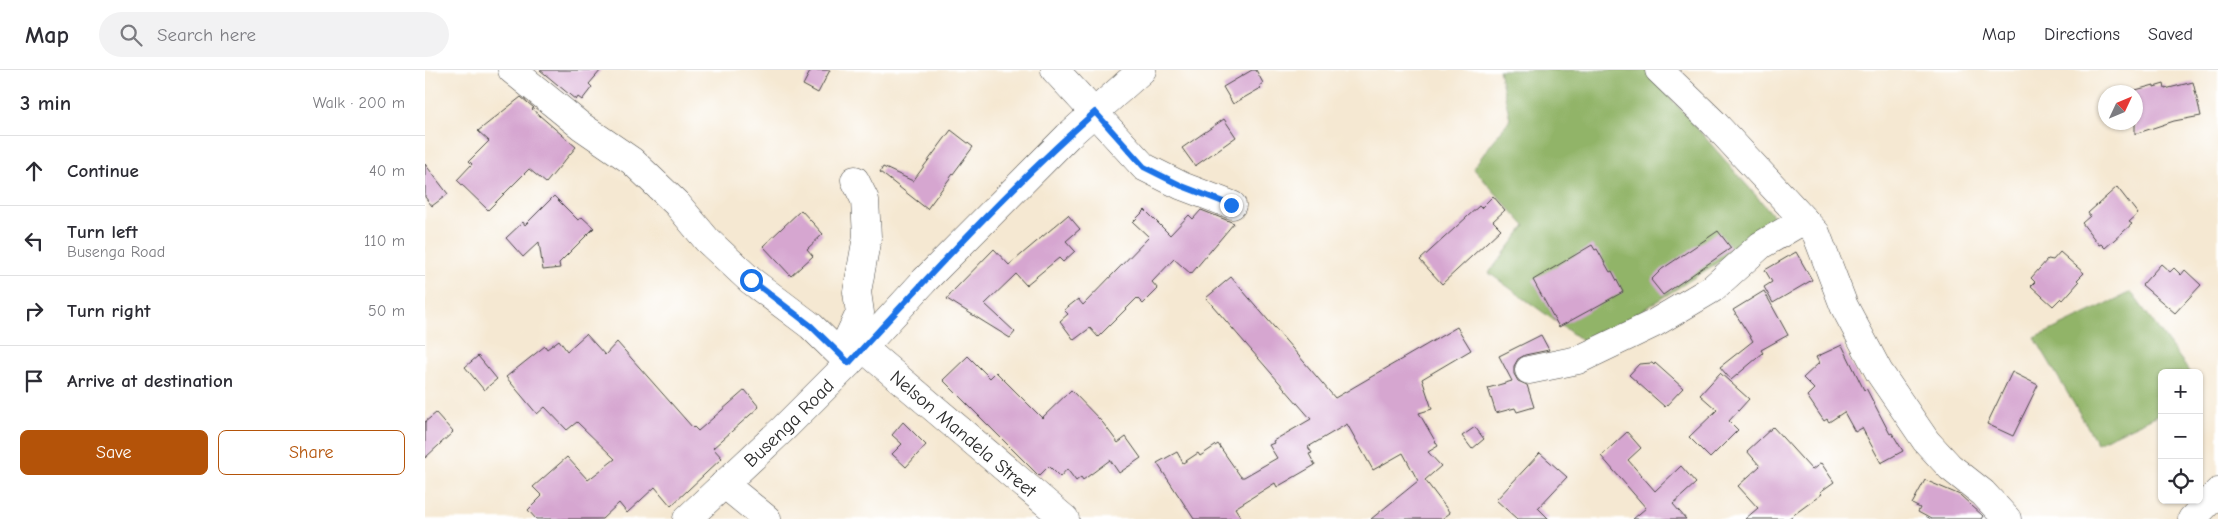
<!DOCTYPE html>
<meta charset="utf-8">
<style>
body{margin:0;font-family:"Comic Neue",sans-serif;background:#f2f2f3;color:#2b2b33}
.controls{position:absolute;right:15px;bottom:15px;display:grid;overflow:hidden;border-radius:8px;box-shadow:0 1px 4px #0004}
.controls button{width:45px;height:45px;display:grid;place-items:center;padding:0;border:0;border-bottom:1px solid #e1e1e2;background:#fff;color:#2b2b33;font:25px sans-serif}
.compass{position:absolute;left:1673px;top:15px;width:45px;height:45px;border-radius:50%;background:#fff;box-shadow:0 1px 4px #0004;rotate:46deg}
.stop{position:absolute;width:15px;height:15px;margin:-11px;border:4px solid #1a73e8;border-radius:50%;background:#fff}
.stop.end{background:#1a73e8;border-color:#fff;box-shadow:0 1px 5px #0008}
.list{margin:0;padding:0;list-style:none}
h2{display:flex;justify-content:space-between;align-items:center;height:65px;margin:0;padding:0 20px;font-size:21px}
h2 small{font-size:16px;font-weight:400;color:#7c7c81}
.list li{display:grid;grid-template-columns:32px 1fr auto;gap:15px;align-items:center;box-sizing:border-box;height:70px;padding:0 20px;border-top:1px solid #e1e1e2}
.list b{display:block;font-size:19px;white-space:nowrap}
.list p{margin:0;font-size:16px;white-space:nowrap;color:#7c7c81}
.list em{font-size:16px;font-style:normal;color:#7c7c81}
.actions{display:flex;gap:10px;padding:15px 20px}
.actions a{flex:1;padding:11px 0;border:1px solid #b45309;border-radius:8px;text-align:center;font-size:18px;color:#b45309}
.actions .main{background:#b45309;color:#fff}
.icon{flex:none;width:28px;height:28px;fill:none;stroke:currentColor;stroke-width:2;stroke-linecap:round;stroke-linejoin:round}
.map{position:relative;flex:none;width:1793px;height:449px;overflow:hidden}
header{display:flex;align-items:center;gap:30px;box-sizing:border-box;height:70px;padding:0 25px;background:#fff;border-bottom:1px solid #e1e1e2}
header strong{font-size:24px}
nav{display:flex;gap:28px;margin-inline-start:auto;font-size:18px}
.search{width:350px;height:45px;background:#f2f2f3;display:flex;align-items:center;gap:12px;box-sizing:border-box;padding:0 18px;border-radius:28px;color:#7c7c81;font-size:19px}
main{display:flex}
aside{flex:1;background:#fff}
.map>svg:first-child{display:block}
</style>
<header>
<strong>Map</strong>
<div class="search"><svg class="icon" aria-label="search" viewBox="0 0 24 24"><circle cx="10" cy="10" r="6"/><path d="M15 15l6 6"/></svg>Search here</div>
<nav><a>Map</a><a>Directions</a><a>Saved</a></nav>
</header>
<main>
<aside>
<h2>3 min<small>Walk · 200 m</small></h2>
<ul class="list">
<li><svg class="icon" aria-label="ahead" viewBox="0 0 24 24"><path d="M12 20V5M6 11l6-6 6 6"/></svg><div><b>Continue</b></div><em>40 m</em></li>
<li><svg class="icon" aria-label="left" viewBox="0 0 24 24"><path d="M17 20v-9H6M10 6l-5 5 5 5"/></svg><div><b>Turn left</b><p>Busenga Road</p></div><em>110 m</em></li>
<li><svg class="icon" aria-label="right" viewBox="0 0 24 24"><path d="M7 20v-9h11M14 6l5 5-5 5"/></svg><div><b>Turn right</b></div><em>50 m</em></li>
<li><svg class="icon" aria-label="arrive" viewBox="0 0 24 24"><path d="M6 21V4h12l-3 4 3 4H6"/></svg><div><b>Arrive at destination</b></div></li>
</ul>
<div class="actions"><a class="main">Save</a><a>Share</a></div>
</aside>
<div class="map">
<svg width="1793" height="449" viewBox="0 0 1793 449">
<rect width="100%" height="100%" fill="#fff"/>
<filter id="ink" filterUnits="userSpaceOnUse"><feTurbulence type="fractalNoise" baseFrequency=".02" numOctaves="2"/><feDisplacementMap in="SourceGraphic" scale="10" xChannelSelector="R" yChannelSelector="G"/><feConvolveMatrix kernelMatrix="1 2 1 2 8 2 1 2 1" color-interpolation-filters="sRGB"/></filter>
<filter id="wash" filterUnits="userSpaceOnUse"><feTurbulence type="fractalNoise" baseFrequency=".0096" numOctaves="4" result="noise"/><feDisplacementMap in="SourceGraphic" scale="20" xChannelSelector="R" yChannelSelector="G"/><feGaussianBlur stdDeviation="1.12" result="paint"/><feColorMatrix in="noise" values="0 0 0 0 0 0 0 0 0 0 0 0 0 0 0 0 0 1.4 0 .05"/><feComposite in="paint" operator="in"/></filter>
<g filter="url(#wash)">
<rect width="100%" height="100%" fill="#f5e8d2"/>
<g fill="#91b468" stroke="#5e704a">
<path d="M1074,0H1221L1355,153L1163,275L1064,203L1100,156L1048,98L1085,49Z"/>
<path d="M1706,222L1766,303H1737V343L1672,373L1610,268Z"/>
</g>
<g id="blocks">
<g fill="#d6a6d0">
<path d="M115,0H176L164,14L167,17L157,30L153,27L151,30Z"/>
<path d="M386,0H405L393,23L378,15Z"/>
<path d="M827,0H831L838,13L834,16L836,18L808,34L798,17Z"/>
<path d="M1768,12L1776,46L1749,51L1710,64V22L1707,21L1729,15V17L1739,14L1740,19Z"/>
<path d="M96,27L109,38L107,39L151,77L121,113L104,99L63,140L32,110L47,94L44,91L64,71L53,61Z"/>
<path d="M799,49L811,67L770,96L757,78Z"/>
<path d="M526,60L548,77L502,139L455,102L458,97L488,111Z"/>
<path d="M0,94L23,124L7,136L0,127Z"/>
<path d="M1692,117L1713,144L1704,152L1707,154L1680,178L1676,174L1674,175L1657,153L1665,146L1663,143Z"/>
<path d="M129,126L153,150L157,147L169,158L134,193L135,198L118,200L114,172L98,187L81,168L98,152L100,155Z"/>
<path d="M1068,126L1080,140L1068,151L1076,159L1017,214L995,190L1054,136L1056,138Z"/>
<path d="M376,140L398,164L382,179L388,186L366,206L338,176Z"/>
<path d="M720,140L745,165L764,145L768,149L776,140L809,153L766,204L749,189L727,212L733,219L718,234L712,228L673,267L665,258L649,270L635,251L643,244L639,240L653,229L658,235L724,167L708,152Z"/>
<path d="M643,145L655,159L641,171L650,181L638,192L634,188L601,215L591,204L560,234L590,262L585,268L522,229L528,221L569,179L584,195Z"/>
<path d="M1293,161L1306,178L1238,225L1226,210L1237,199Z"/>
<path d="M1167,175L1170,180L1172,179L1185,202L1187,201L1198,222L1134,257L1108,210Z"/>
<path d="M1371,182L1387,210L1348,233L1339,217L1347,212L1340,200Z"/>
<path d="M1635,182L1659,203L1652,210L1654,212L1638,230L1636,228L1628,236L1606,216L1610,212L1606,208L1623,189L1628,190Z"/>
<path d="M1736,194L1745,202L1749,198L1756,205L1760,200L1776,215L1750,243L1717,215Z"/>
<path d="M806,207L910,328L1032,257L1046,280L997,309L1007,339L994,343L1013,376L1003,382L1016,396L1000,410L1025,443L1017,449H946L993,411L978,383L948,400L922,354L883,377L887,383L884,384L890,395L852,417L850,413L810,438L817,449H769L732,393L752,382L758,393L773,383L775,386L793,374L816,407H819L852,388L844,375L849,373L848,371L886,349L781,228Z"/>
<path d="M1339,221L1363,265L1336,280L1338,283L1306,310L1295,297L1328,271L1308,240Z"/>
<path d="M161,264L180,285L192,272L268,358L269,357L273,361L320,320L334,337L288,378L297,388L246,436L230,417L202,443L194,433L177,449H111L103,440L117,426L108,417L142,387L163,410L190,389L152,352L142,360L120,337L112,344L81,307L120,276L122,279L134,270L142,281Z"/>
<path d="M1116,265L1124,280L1100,285L1093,289L1089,296V304L1093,311L1102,315L1109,337L1092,342L1090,338L1071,343L1063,318L1087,311L1074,286Z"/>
<path d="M1417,275L1439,320L1441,318L1465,364L1467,363L1478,381L1456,393L1437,358L1430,362L1419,342L1404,352L1402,349L1399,351L1382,326L1389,319L1378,308L1394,293L1391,287Z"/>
<path d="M53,286L72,309L59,320L40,297Z"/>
<path d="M543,286L565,308L571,302L617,348L646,320L678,353L693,373L701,367L716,388L694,403L685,390L658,410L656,407L651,411L642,399L635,407L624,396L614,406L518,310Z"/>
<path d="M1227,293L1229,295L1230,293L1258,318L1240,337L1204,305L1214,294Z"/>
<path d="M1587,302L1613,315L1588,366L1562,354Z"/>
<path d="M1295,303L1324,329L1304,351L1313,360L1285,388L1264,367L1292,340L1275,325Z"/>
<path d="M11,343L28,362L0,388V352Z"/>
<path d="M478,352L501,375L481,397L467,384L477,374L467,365Z"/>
<path d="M1050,357L1059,369L1047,379L1037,366Z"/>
<path d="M1348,357L1387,400L1396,393L1409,412L1395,422L1397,424L1363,449H1320L1333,438L1313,416L1335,396L1322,381Z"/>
<path d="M1202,362L1216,378L1203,390L1230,421L1256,396L1271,413L1248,434L1261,449H1208L1221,438L1176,386Z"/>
<path d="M1115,383L1142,407L1113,438L1124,449H1092L1071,430Z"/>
<path d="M1500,410L1535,425L1558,446L1556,449H1506L1493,442L1495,438L1487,434Z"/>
</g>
</g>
</g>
<g filter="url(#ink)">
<use href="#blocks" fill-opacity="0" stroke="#494744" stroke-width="1"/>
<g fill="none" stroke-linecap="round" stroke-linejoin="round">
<g stroke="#494744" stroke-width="29">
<g id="minor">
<path d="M87,0L156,56L207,91L252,134L282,170L325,210L386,256L424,293"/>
<path d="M630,0L719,97L757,116L807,135"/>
<path d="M1234,0L1289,53L1391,163L1419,236L1454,302L1501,371L1525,397L1558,423L1582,449"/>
<path id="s1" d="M438,278L640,449"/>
<path d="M416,283L435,243L432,222L442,167L440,130L430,110"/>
<path d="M1104,300L1153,290L1228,254L1287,219L1336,175L1379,150"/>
<path d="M299,414L342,449"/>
<path id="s2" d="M262,449L359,358L424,293L500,210L643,66L717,0"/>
<path d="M1767,449L1793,422"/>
</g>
</g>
<use href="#minor" stroke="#fff" stroke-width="28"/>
</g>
</g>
<g fill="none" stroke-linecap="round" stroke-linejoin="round" filter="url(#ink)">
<path stroke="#1a73e8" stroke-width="6" d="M326,210L386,256L424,293C503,207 582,120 670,42L719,97L757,116L806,135"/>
</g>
<g text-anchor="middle" stroke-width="4" stroke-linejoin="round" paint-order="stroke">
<g font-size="19" fill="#2b2b2b" stroke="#fff">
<text dy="7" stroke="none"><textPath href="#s2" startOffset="140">Busenga Road</textPath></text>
<text dy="7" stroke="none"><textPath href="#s1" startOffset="132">Nelson Mandela Street</textPath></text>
</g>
</g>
</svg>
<div class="controls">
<button>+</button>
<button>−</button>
<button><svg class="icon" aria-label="locate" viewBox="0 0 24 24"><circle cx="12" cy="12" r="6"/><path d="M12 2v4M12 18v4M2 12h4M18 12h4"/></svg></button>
</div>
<svg class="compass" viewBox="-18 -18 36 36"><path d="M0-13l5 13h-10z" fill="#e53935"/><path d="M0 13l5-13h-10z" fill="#7c7c81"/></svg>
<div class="stop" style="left:326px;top:210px"></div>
<div class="stop end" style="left:806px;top:135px"></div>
</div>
</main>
